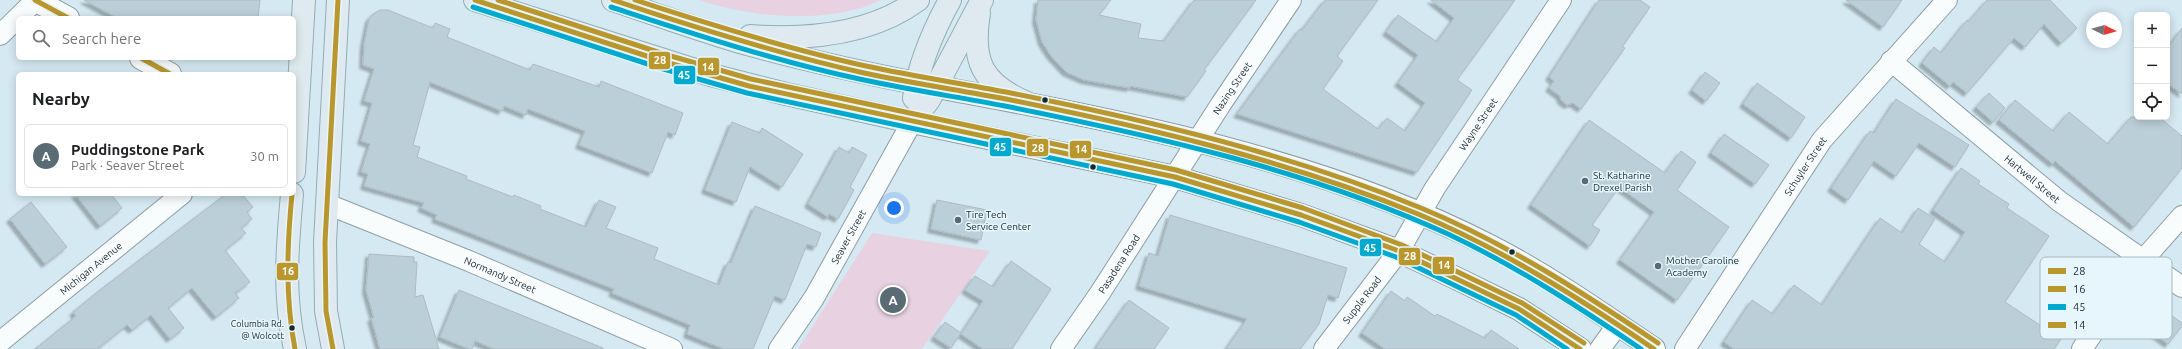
<!DOCTYPE html>
<meta charset="utf-8">
<style>
body{margin:0;font-family:Ubuntu,sans-serif;background:#f2f2f2;color:#202124}
.controls{position:absolute;right:12px;top:12px;display:grid;overflow:hidden;border-radius:6px;box-shadow:0 2px 10px #0003}
.controls button{width:36px;height:36px;display:grid;place-items:center;padding:0;border:0;border-bottom:1px solid #e0e0e0;background:#fff;color:#202124;font:20px sans-serif}
.compass{position:absolute;left:2086px;top:12px;width:36px;height:36px;border-radius:50%;background:#fff;box-shadow:0 2px 10px #0003;rotate:95deg}
.you{position:absolute;left:894px;top:208px;width:14px;height:14px;margin:-10px;border:3px solid #fff;border-radius:50%;background:#1a73e8;box-shadow:0 0 0 6px #1a73e833}
.badge{display:grid;place-items:center;width:26px;height:26px;border-radius:50%;background:#5b6b73;color:#fff;font-size:13px;font-weight:700}
.pin{position:absolute;translate:-50% -50%;border:2px solid #fff;box-shadow:0 1px 4px #0006}
.list{margin:0;padding:0;list-style:none}
h2{display:flex;justify-content:space-between;align-items:center;height:52px;margin:0;padding:0 16px;font-size:17px}
h2 small{font-size:13px;font-weight:400;color:#757577}
.list li{display:grid;grid-template-columns:26px 1fr auto;gap:12px;align-items:center;box-sizing:border-box;height:64px;margin:0 8px 8px;padding:0 8px;border:1px solid #e0e0e0;border-radius:6px}
.list b{display:block;font-size:15px;white-space:nowrap}
.list p{margin:0;font-size:13px;white-space:nowrap;color:#757577}
.list em{font-size:13px;font-style:normal;color:#757577}
.icon{flex:none;width:22px;height:22px;fill:none;stroke:currentColor;stroke-width:2;stroke-linecap:round;stroke-linejoin:round}
.map{position:relative;flex:none;width:2182px;height:349px;overflow:hidden}
.search{position:absolute;background:#fff;box-shadow:0 2px 10px #0003;left:16px;top:16px;width:280px;height:44px;display:flex;align-items:center;gap:10px;box-sizing:border-box;padding:0 14px;border-radius:6px;color:#757577;font-size:15px}
.panel{position:absolute;background:#fff;box-shadow:0 2px 10px #0003;left:16px;top:72px;width:280px;height:124px;border-radius:6px}
.map>svg:first-child{display:block}
</style>
<div class="map">
<svg width="2182" height="349" viewBox="0 0 2182 349">
<defs>
<filter id="shadow"><feDropShadow dx="-3.5" dy="3.5" stdDeviation="1" flood-color="#0004"/></filter>
</defs>
<rect width="100%" height="100%" fill="#d5e9f2"/>
<g fill="#e8d2e1">
<path d="M699,0H881C830,25 751,18 699,0Z"/>
<path d="M872,233L990,251L922,349H798Z"/>
</g>
<g fill="#bacfd8" stroke="#acbcc3" filter="url(#shadow)">
<path d="M84,0H260L258,18H117Z"/>
<path d="M1038,0H1111L1099,15L1141,24L1138,38L1164,41L1194,0H1256L1204,70L1206,71L1187,97L1130,86V88L1084,80L1066,72L1051,56L1042,42L1036,20Z"/>
<path d="M1325,0H1378L1337,56L1343,61L1323,89L1378,129L1387,118L1405,131L1425,103L1398,83L1418,55L1386,32L1398,15L1437,42L1454,18L1431,0H1515L1457,80L1472,90L1417,172L1237,114L1300,29L1302,30Z"/>
<path d="M1599,0H1640L1650,7L1622,47L1625,48L1581,109L1573,103L1567,105L1561,100L1560,96L1549,88L1554,81L1549,77Z"/>
<path d="M1846,0H1902L1883,27Z"/>
<path d="M1987,0H2050L2077,28L2061,43L2044,24L2025,47L2014,38L1967,93L1953,82L1950,86L1922,63L1934,47L1941,53L1967,20L1969,21Z"/>
<path d="M380,10H388L433,28L435,23L450,29L447,37L530,70L533,64L599,87L601,81L683,113L675,135L668,132L652,173L579,145L585,131L528,109L526,115L504,106L502,111L430,82L413,145L420,147L417,157L467,176L466,179L513,197L514,195L541,206L540,209L586,227L599,200L616,207L606,228L658,248L654,259L719,285L728,262L731,263L755,206L821,233L816,247L807,244L785,300L775,296L753,349H724L687,334L690,325L612,293L614,289L435,219L437,215L421,208L424,203L364,186L368,174L361,172L370,144L361,141L372,103L364,101L374,69L363,65L364,44L369,19L373,14Z"/>
<path d="M2182,28V94L2167,83V49Z"/>
<path d="M1705,72L1720,83L1706,101L1692,90Z"/>
<path d="M1757,83L1805,117L1791,138L1743,104Z"/>
<path d="M1989,93L2005,108L1993,122L1976,107Z"/>
<path d="M1896,99L1969,145L1955,167L1919,143L1896,176L1874,161L1848,200L1831,188L1870,131L1874,133Z"/>
<path d="M2015,100L2053,131L2069,112L2108,144L2131,117H2159L2182,136V168L2134,227L2055,161L2053,164L1999,120Z"/>
<path d="M1589,120L1665,173L1681,151L1696,162L1677,190L1729,227L1677,300L1620,260L1654,212L1619,187L1592,225L1600,230L1590,246L1531,205Z"/>
<path d="M732,122L760,133L762,128L803,154L782,187L750,167L736,202L705,190Z"/>
<path d="M1724,134L1769,165L1755,184L1711,153Z"/>
<path d="M839,147L849,153L852,147L867,155L850,187L854,190L838,219L829,214L828,217L808,204Z"/>
<path d="M1961,168L1980,181L1978,184L2009,204L2007,208L2049,236L2005,302L2061,339L2054,349H1734L1724,342L1752,300L1773,314L1794,285L1822,305L1880,218L1902,233L1918,208L1935,219L1919,244L1945,262L1965,232L1933,210Z"/>
<path d="M75,194H111L122,208L100,226Z"/>
<path d="M226,194H242L253,207L247,212L252,219L241,228L246,233L225,250L250,282L235,293L239,298L216,317L192,288L168,308L184,328L170,339L151,315L132,330L127,325L97,349H35L76,316L73,312L100,290Z"/>
<path d="M937,200L987,210L981,240L931,229Z"/>
<path d="M31,202L67,247L45,264L10,219Z"/>
<path d="M1170,215L1347,268L1338,298L1328,295L1319,324L1300,349H1226L1247,319L1139,286L1149,253L1158,256Z"/>
<path d="M369,254L414,257V262H417L415,297L423,295L439,349H380L371,318H374L366,290Z"/>
<path d="M1011,261L1051,289L1012,349H983L961,334L983,301L965,290L975,276L993,287Z"/>
<path d="M459,290L603,348V349H494L475,341L472,349H469L440,337Z"/>
<path d="M1391,291L1405,301L1407,297L1435,316L1437,314L1485,338L1491,330L1519,349H1385L1362,333Z"/>
<path d="M2141,293L2182,323V326L2168,344L2126,313Z"/>
<path d="M1129,300L1169,328L1154,349H1095Z"/>
<path d="M945,322L961,333L951,348L934,337Z"/>
</g>
<g fill="none" stroke-linecap="round" stroke-linejoin="round">
<g stroke="#8e9da4" stroke-width="22">
<g id="street">
<path d="M0,35L36,0"/>
<path id="s1" d="M1891,61L2059,201L2182,287"/>
<path id="s2" d="M327,204L469,261L672,349"/>
<path id="s3" d="M0,342L182,194"/>
<path id="s4" d="M779,349L814,298L912,122"/>
<path id="s5" d="M1061,349L1100,293L1221,104L1291,0"/>
<path id="s6" d="M1324,349L1399,251L1435,188L1561,0"/>
<path d="M1600,349L1618,324"/>
<path id="s7" d="M1685,349L1822,140L1947,0"/>
<path d="M2082,349L2143,260L2182,216"/>
</g>
</g>
<g stroke="#8e9da4" stroke-width="24">
<g id="secondary">
<path d="M35,0L68,18"/>
<path d="M141,58L170,74"/>
<path d="M937,87C1122,121 1321,159 1490,246C1547,275 1601,313 1654,349"/>
<path d="M912,122L1175,177L1301,215L1399,251L1462,281L1519,309L1580,349"/>
</g>
</g>
<g stroke="#91adb8" stroke-width="24">
<g id="primary">
<path d="M475,0L711,75L786,94L912,122"/>
<path d="M613,0C658,15 702,31 747,44C809,61 873,75 937,87"/>
<path d="M979,13C971,61 982,84 1027,103"/>
<path d="M750,36C807,40 871,35 918,0"/>
<path d="M914,98C919,63 933,31 950,0"/>
<path d="M912,122L929,100L982,0"/>
<path d="M294,172L304,0"/>
<path d="M292,194C287,249 283,295 295,349"/>
<path d="M333,349L326,311L325,242L338,0"/>
</g>
</g>
<use href="#street" stroke="#f9fcfd" stroke-width="20"/>
<use href="#secondary" stroke="#f9fcfd" stroke-width="22"/>
<use href="#primary" stroke="#deeaef" stroke-width="22"/>
<g stroke="#e7f6fd" stroke-width="8">
<g id="bus-1">
<path d="M475,0L662,61L749,86L1175,177L1301,215L1399,251L1519,309L1580,349"/>
<path d="M613,0C696,28 779,54 864,73C911,83 959,90 1006,99C1146,127 1286,160 1418,214C1502,249 1579,298 1654,349"/>
</g>
</g>
<g stroke="#e7f6fd" stroke-width="8">
<g id="bus-2">
<path d="M35,0L68,18"/>
<path d="M141,58L170,74"/>
<path d="M292,194C287,246 285,297 295,349"/>
<path d="M333,349L326,311L325,242L338,0"/>
</g>
</g>
<g stroke="#e7f6fd" stroke-width="8">
<g id="bus-3">
<path d="M473,7L660,68L747,93L1173,184L1299,222L1396,257L1516,315L1567,349"/>
<path d="M611,7C694,34 778,62 864,80C911,90 958,97 1005,106C1155,136 1308,170 1448,234C1516,266 1579,307 1641,349"/>
</g>
</g>
<g stroke="#e7f6fd" stroke-width="8">
<g id="bus-4">
<path d="M498,0L664,54L751,79L1176,170L1303,208L1402,245L1522,303L1584,343"/>
<path d="M635,0C711,25 788,49 866,66C912,76 959,83 1006,92C1147,120 1288,153 1421,208C1506,243 1582,292 1658,343"/>
</g>
</g>
<use href="#bus-1" stroke="#ba972d" stroke-width="5"/>
<use href="#bus-2" stroke="#ba972d" stroke-width="5"/>
<use href="#bus-3" stroke="#00a9ce" stroke-width="5"/>
<use href="#bus-4" stroke="#ba972d" stroke-width="5"/>
</g>
<g fill="#19272e" stroke="#e7f6fd" stroke-width="1.5">
<circle cx="1045" cy="100" r="3.5"/>
<circle cx="1093" cy="167" r="3.5"/>
<circle cx="1512" cy="252" r="3.5"/>
<circle cx="292" cy="328" r="3.5"/>
</g>
<g fill="#5b6b73" stroke="#e7f6fd" stroke-width="1.5">
<circle cx="1585" cy="181" r="4"/>
<circle cx="958" cy="220" r="4"/>
<circle cx="1658" cy="266" r="4"/>
</g>
<g text-anchor="middle" stroke-width="3" stroke-linejoin="round" paint-order="stroke">
<g font-size="9" fill="#19272e" stroke="#e7f6fd" text-anchor="end">
<text x="284" y="327">Columbia Rd.<tspan x="284" dy="12">@ Wolcott</tspan></text>
</g>
<g font-size="10" fill="#19272e" stroke="#e7f6fd">
<text dy="4" stroke="none"><textPath href="#s5" startOffset="312">Nazing Street</textPath></text>
<text dy="4" stroke="none"><textPath href="#s6" startOffset="273">Wayne Street</textPath></text>
<text dy="4" stroke="none"><textPath href="#s7" startOffset="219">Schuyler Street</textPath></text>
<text dy="4" stroke="none"><textPath href="#s1" startOffset="184">Hartwell Street</textPath></text>
<text dy="4" stroke="none"><textPath href="#s4" startOffset="132">Seaver Street</textPath></text>
<text dy="4" stroke="none"><textPath href="#s5" startOffset="103">Pasadena Road</textPath></text>
<text dy="4" stroke="none"><textPath href="#s3" startOffset="117">Michigan Avenue</textPath></text>
<text dy="4" stroke="none"><textPath href="#s2" startOffset="187">Normandy Street</textPath></text>
<text dy="4" stroke="none"><textPath href="#s6" startOffset="62">Supple Road</textPath></text>
</g>
<g font-size="10" fill="#19272e" stroke="#e7f6fd" text-anchor="start">
<text x="1593" y="179">St. Katharine<tspan x="1593" dy="12">Drexel Parish</tspan></text>
<text x="966" y="218">Tire Tech<tspan x="966" dy="12">Service Center</tspan></text>
<text x="1666" y="264">Mother Caroline<tspan x="1666" dy="12">Academy</tspan></text>
</g>
</g>
<rect x="2040" y="257" width="132" height="82" rx="6" fill="#e7f6fd" stroke="#a9b8bf" stroke-width="1"/>
<rect x="2048" y="268" width="18" height="6" fill="#ba972d"/>
<rect x="2048" y="286" width="18" height="6" fill="#ba972d"/>
<rect x="2048" y="304" width="18" height="6" fill="#00a9ce"/>
<rect x="2048" y="322" width="18" height="6" fill="#ba972d"/>
<g font-size="11" fill="#19272e">
<text x="2073" y="275">28</text>
<text x="2073" y="293">16</text>
<text x="2073" y="311">45</text>
<text x="2073" y="329">14</text>
</g>
<g stroke="#e7f6fd" stroke-width="1.5">
<rect x="648" y="51" width="23" height="19" rx="4" fill="#ba972d"/>
<rect x="697" y="57" width="23" height="19" rx="4" fill="#ba972d"/>
<rect x="673" y="65" width="23" height="20" rx="4" fill="#00a9ce"/>
<rect x="989" y="137" width="23" height="20" rx="4" fill="#00a9ce"/>
<rect x="1026" y="138" width="23" height="19" rx="4" fill="#ba972d"/>
<rect x="1069" y="140" width="23" height="19" rx="4" fill="#ba972d"/>
<rect x="1359" y="238" width="23" height="19" rx="4" fill="#00a9ce"/>
<rect x="1398" y="247" width="23" height="19" rx="4" fill="#ba972d"/>
<rect x="1432" y="256" width="23" height="19" rx="4" fill="#ba972d"/>
<rect x="276" y="262" width="23" height="19" rx="4" fill="#ba972d"/>
</g>
<g font-size="11" text-anchor="middle" font-weight="bold" fill="#fff">
<text x="660" y="64">28</text>
<text x="708" y="71">14</text>
<text x="684" y="79">45</text>
<text x="1000" y="151">45</text>
<text x="1038" y="152">28</text>
<text x="1081" y="153">14</text>
<text x="1370" y="252">45</text>
<text x="1410" y="260">28</text>
<text x="1444" y="269">14</text>
<text x="288" y="275">16</text>
</g>
</svg>
<div class="controls">
<button>+</button>
<button>−</button>
<button><svg class="icon" aria-label="locate" viewBox="0 0 24 24"><circle cx="12" cy="12" r="6"/><path d="M12 2v4M12 18v4M2 12h4M18 12h4"/></svg></button>
</div>
<svg class="compass" viewBox="-18 -18 36 36"><path d="M0-13l5 13h-10z" fill="#e53935"/><path d="M0 13l5-13h-10z" fill="#757577"/></svg>
<div class="you"></div>
<div class="pin badge" style="left:893px;top:300px">A</div>
<div class="search"><svg class="icon" aria-label="search" viewBox="0 0 24 24"><circle cx="10" cy="10" r="6"/><path d="M15 15l6 6"/></svg>Search here</div>
<section class="panel">
<h2>Nearby<small></small></h2>
<ul class="list">
<li><span class="badge">A</span><div><b>Puddingstone Park</b><p>Park · Seaver Street</p></div><em>30 m</em></li>
</ul>
</section>
</div>
